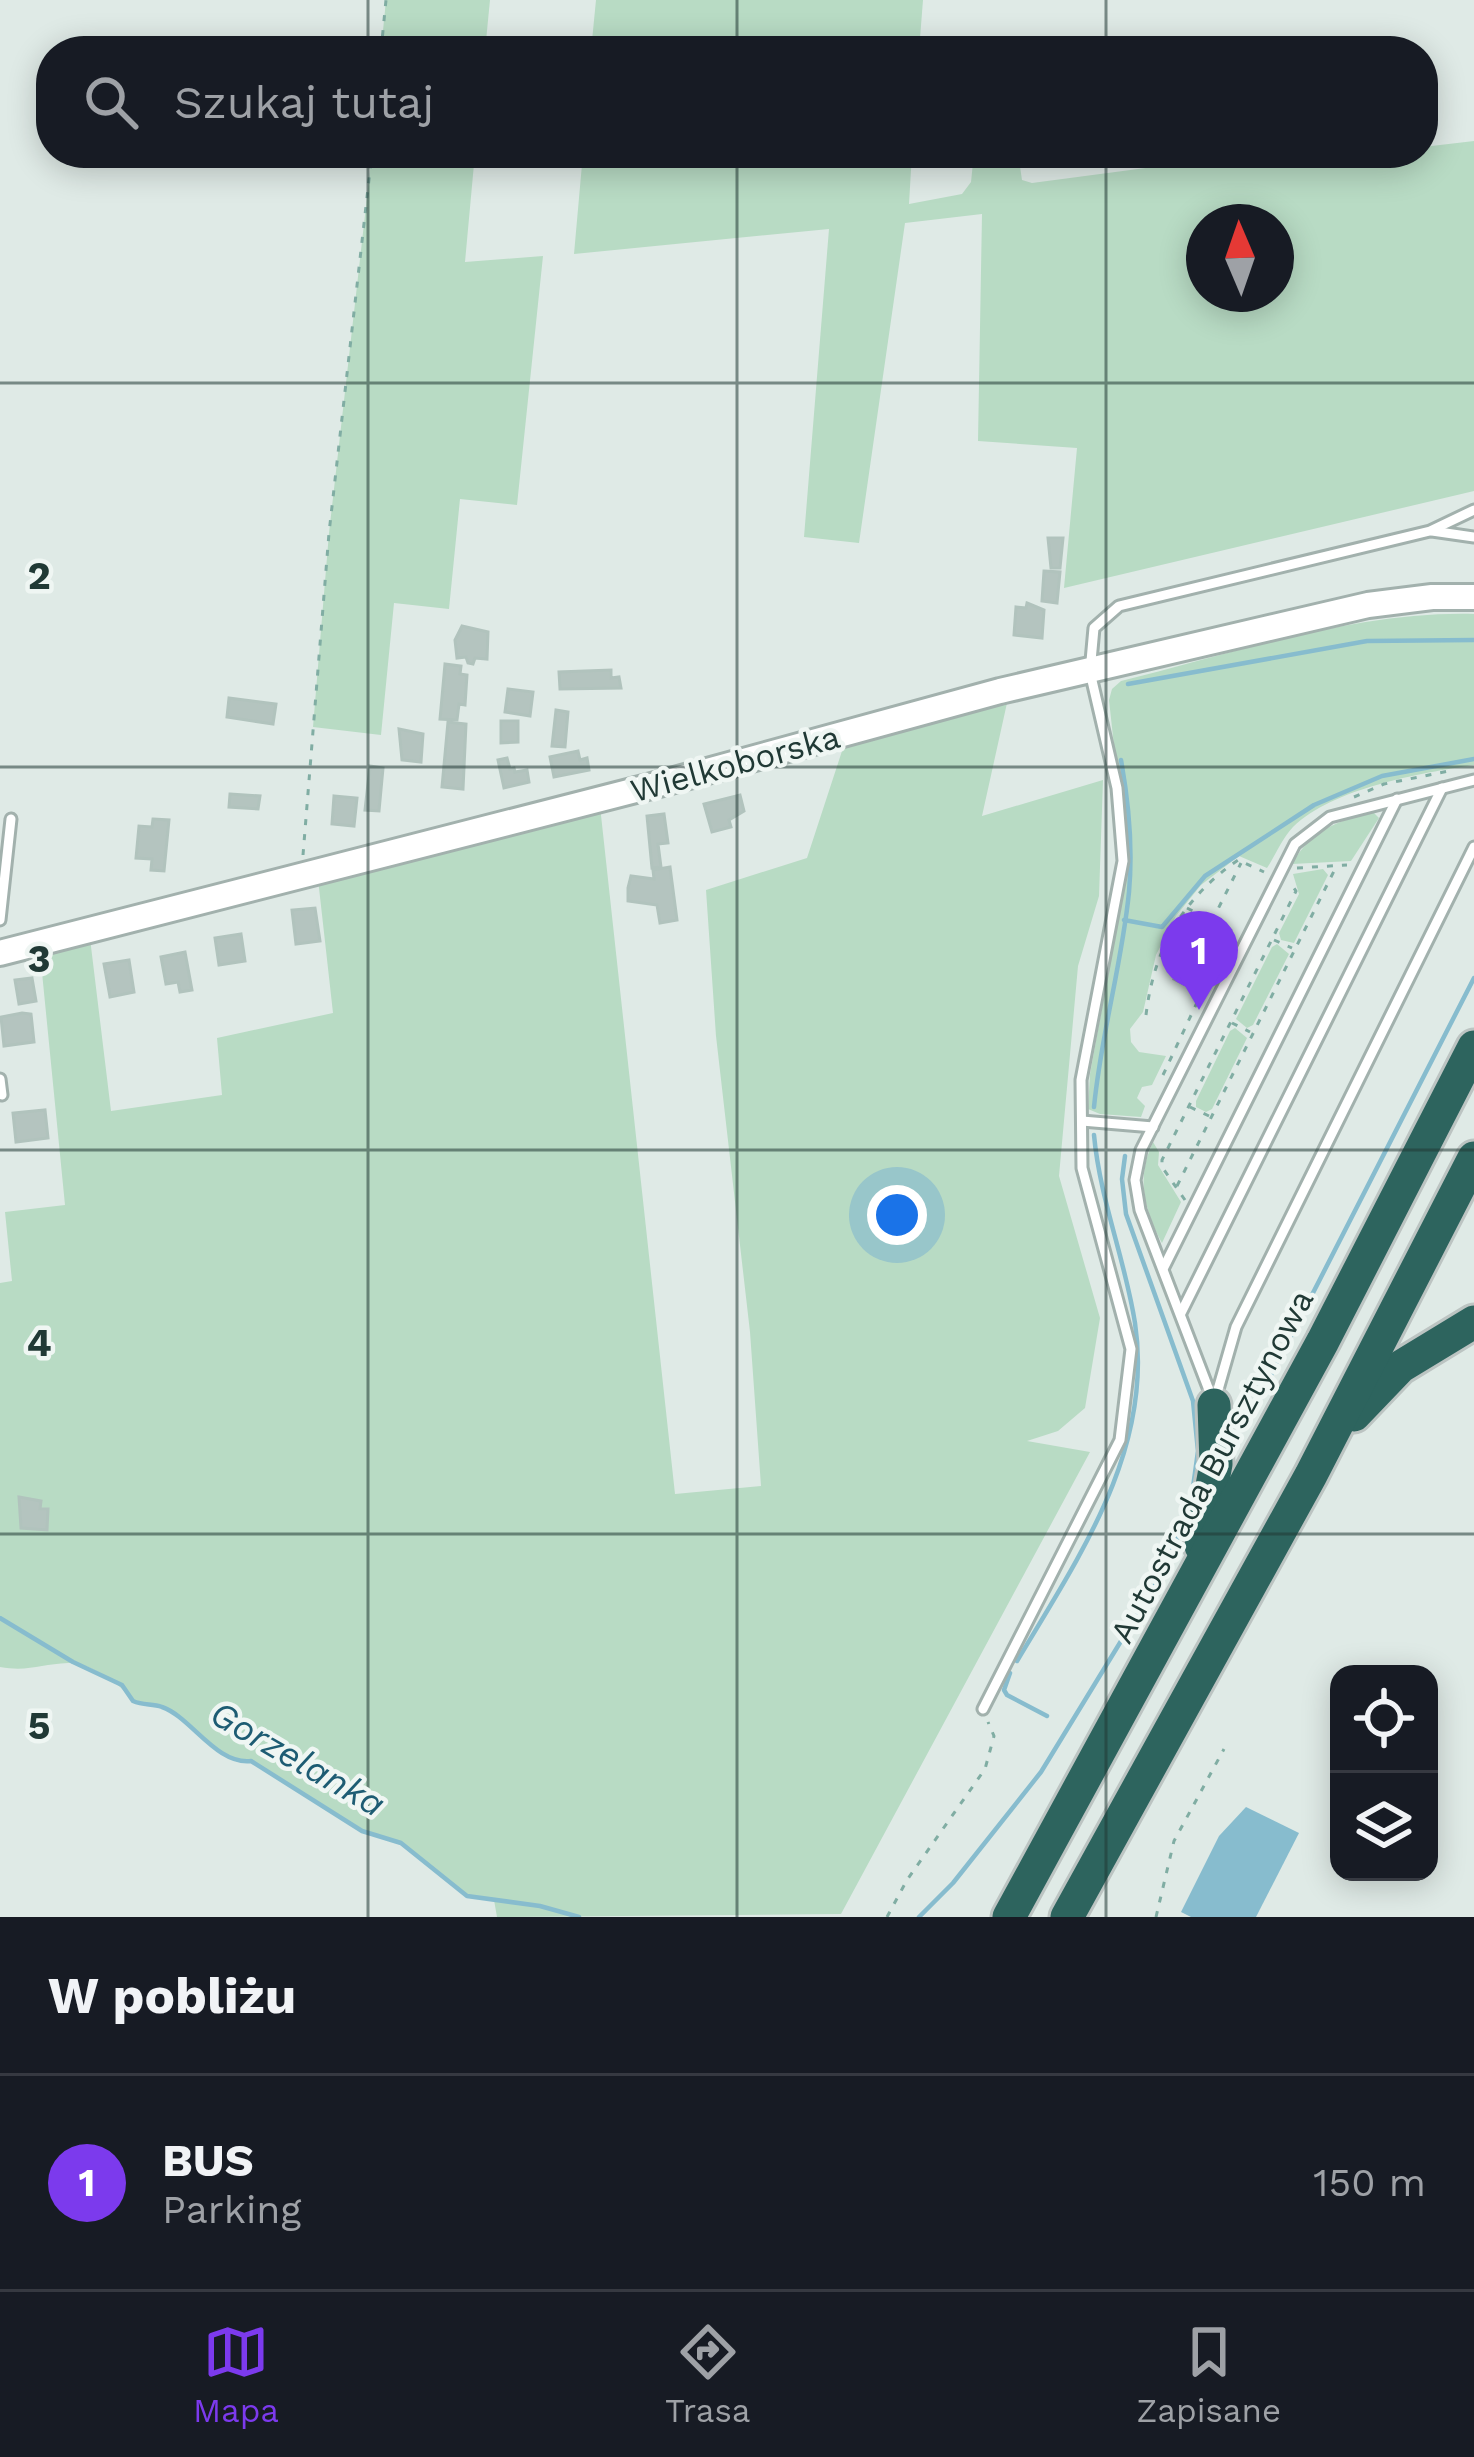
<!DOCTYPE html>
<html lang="pl">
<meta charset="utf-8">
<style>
body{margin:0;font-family:"Work Sans",sans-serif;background:#242831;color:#f1f3f6}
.controls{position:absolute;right:36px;bottom:36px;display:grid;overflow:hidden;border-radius:24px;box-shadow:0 6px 30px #0003}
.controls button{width:108px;height:108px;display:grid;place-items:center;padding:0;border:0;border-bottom:3px solid #363941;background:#171b24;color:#f1f3f6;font:60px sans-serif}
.compass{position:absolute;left:1186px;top:204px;width:108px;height:108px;border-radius:50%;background:#171b24;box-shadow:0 6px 30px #0003;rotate:358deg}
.you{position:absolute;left:897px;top:1215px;width:42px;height:42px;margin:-30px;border:9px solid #fff;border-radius:50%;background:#1a73e8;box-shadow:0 0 0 18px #1a73e833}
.badge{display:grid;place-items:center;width:78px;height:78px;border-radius:50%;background:#7c3aed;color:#fff;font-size:39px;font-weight:700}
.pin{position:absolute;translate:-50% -99px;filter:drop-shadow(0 3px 6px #0008)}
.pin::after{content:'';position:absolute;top:63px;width:42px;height:36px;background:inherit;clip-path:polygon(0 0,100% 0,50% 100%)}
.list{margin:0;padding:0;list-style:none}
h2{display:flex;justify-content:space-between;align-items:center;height:156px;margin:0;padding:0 48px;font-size:51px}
h2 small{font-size:39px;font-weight:400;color:#9ea1a6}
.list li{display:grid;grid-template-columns:78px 1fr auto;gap:36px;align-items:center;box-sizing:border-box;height:216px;padding:0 48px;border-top:3px solid #363941}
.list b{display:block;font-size:45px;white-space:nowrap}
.list p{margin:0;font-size:39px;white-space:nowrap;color:#9ea1a6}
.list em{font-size:39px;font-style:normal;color:#9ea1a6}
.icon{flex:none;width:66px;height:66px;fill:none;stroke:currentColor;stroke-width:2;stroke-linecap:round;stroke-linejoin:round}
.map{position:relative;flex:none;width:1474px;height:1917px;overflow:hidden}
.search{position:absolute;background:#171b24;box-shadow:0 6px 30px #0003;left:36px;right:36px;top:36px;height:132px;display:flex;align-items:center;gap:30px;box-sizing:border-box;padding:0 42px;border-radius:48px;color:#9ea1a6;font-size:45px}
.sheet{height:372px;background:#171b24}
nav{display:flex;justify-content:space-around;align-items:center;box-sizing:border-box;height:168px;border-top:3px solid #363941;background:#171b24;font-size:33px;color:#9ea1a6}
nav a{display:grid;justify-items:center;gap:6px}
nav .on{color:#7c3aed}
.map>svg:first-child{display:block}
</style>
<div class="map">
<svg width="1474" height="1917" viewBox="0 0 1474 1917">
<rect width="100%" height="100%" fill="#dfeae6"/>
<g fill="#b8dbc4" fill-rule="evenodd">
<path d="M386,0H490L485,51H381Z"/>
<path d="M596,0H923L919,51H591Z"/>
<path d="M1474,141V491L1064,588L1077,448L978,441L982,214L905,223L859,543L804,537L829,229L574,254L583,153H912L909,204L962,194L971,182L974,153H1018L1022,180L1032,183L1259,153H1363L1369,157L1423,153V147ZM1204,222H1276V294H1204Z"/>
<path d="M372,153H475L465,262L543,256L517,505L460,499L449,609L394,603L381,735L313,727L329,533Z"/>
<path d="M1474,614V765C1421,773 1333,788 1293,827C1282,839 1276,854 1267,868L1239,856L1201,885L1176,916L1156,955L1143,1012L1130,1029L1131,1042L1139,1052L1166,1056L1152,1085L1142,1087L1137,1098L1145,1106L1141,1117L1100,1114L1088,1109L1090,1074L1118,919L1126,856L1109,700L1112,689L1121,681C1236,653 1355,611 1474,614Z"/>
<path d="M1007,703L982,816L1103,780L1099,896L1078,966L1059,1176L1100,1318L1085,1408L1058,1431L1027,1441L1090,1452L841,1914L497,1917L494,1900L467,1896L401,1843L362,1831L252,1761C216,1765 191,1717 162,1707C152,1704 144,1706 133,1701C121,1684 90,1662 68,1663C42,1664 28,1672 0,1667V1283L12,1281L5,1212L65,1205L39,942L89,930L111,1111L222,1095L217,1038L333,1013L318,879L600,806L675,1494L761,1486L750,1332L716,1036L706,890L807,858L843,748Z"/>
<path d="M1373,812L1379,818L1351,861L1292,864C1311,830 1337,821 1373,812Z"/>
<path d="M1323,869L1328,875L1294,943L1281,940L1279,933L1299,894L1293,874Z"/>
<path d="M1277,944L1289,954L1253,1025L1247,1028L1236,1019L1272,947Z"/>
<path d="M1235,1028L1247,1038L1212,1109L1206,1112L1196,1107V1101L1230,1031Z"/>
<path d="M1153,1142L1159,1152L1158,1165L1181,1202L1162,1243C1144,1209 1136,1178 1153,1142Z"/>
</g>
<path fill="#87bcce" d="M1246,1807L1299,1833L1256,1917H1191L1181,1912L1219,1836Z"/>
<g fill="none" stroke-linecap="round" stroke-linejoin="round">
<g stroke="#87bcce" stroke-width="4.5">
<path d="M1128,684L1367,641L1474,640"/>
<path d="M1124,920L1162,927L1205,876L1314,805L1382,776L1474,759"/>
<path d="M1094,1107C1101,1034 1122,964 1129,892C1133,847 1129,804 1121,760"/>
<path d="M1230,1421L1246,1418L1271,1375L1474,978"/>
<path d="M0,1618L73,1662L122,1685L133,1701C144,1706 152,1703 162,1707C191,1717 216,1765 251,1761L362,1831L401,1843L467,1896L540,1906L579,1917"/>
<path d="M1017,1661C1079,1557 1154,1449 1135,1323C1125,1259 1100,1200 1094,1135"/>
<path d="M1010,1673L1004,1690L1007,1695L1047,1716"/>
<path d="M919,1917L953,1883L1041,1772L1162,1574L1190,1509L1198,1451L1193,1401L1126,1214L1122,1179L1125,1156"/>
</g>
</g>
<g fill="#b4c4bf" stroke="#b1c3bd" stroke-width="3">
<path d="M1048,538H1063L1060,568H1051Z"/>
<path d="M1044,571L1060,572L1057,603L1042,601Z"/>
<path d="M1027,603L1044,610L1042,638L1014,635L1016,607L1026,608Z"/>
<path d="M462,626L488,632L487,659L475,658L473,664L468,663L466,657L457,658L455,640Z"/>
<path d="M445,664L461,666L460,674L467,675L465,705L459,704L457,720L440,719Z"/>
<path d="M611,670V678L619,677L621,688L560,689L559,672Z"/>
<path d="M508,689L533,692L530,716L505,712Z"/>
<path d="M229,698L276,704L273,724L227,717Z"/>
<path d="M556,710L568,712L565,747L552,746Z"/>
<path d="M501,721H518V742L501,743Z"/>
<path d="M448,722L466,724L463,789L442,787Z"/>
<path d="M399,729L423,734L421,762L402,760Z"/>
<path d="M578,751L580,760L587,758L589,770L554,777L550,757Z"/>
<path d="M507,758L510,769L514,768L515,772L527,770L529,782L504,788L498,760Z"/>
<path d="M370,766L383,768L379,811L365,810Z"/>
<path d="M230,794L260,796L258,809L229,807Z"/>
<path d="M740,795L744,811L729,820L731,827L712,832L704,804Z"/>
<path d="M334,796L357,798L354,826L332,824Z"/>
<path d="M664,814L668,843L658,844L661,867L652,868L647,816Z"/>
<path d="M153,819L169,820L164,871L151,870L152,859L136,858L139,826L152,827Z"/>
<path d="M670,867L677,920L660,923L657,905L628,901V888L631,876L654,879L653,870Z"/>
<path d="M315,908L320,941L296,944L292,910Z"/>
<path d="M241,934L245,961L219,965L215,938Z"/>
<path d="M1186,941L1207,951L1199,966L1204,969L1194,989L1174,979L1184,960L1178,957Z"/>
<path d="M185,952L192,990L180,992L178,982L166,984L161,957Z"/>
<path d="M129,960L134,992L110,997L104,964Z"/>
<path d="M32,978L36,1001L19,1004L15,980Z"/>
<path d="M22,1013L31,1014L34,1042L4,1046L1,1017Z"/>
<path d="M45,1110L48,1138L16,1142L13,1113Z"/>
<path d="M19,1497L41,1501L40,1509H48L47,1530L21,1528Z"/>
</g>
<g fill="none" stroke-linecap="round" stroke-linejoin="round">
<g stroke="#a2b1ad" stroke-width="15">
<g id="service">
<path d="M1432,531L1474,537"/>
<path d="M0,920L11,819"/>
<path d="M0,1079L2,1095"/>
<path d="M1082,1121L1153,1127"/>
<path d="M1164,1267L1397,799"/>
<path d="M1181,1313L1442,788"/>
<path d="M1212,1398L1140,1210L1135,1180L1141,1150L1295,844L1330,817L1474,780"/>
<path d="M1215,1400L1236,1327L1474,847"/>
<path d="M983,1709L1120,1440L1131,1349L1082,1168L1081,1080L1123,861L1117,788L1090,672L1094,628L1119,606L1430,531L1474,510"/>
</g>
</g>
<g stroke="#a2b1ad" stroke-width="30">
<path id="tertiary" d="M0,953L667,782L1000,691L1368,605L1432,597H1474"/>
</g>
<g stroke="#bcc4c2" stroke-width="39">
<g id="motorway">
<path d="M1354,1415L1400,1367L1474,1322"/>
<path d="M1201,1546L1216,1464L1214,1405"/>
<path d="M1009,1917L1323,1341L1474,1047"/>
<path d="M1067,1917L1311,1475L1474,1158"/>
</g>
</g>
<g stroke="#80ada3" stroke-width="3" stroke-dasharray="6 9" stroke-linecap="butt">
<path d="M381,51L386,0"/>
<path d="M1354,797L1384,784L1454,770"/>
<path d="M303,855L329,533L372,153"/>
<path d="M1297,868L1347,865"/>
<path d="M1187,908L1232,931"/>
<path d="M1212,921L1241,863"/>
<path d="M1274,940L1292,948"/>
<path d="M1146,1015C1154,948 1183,898 1238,860L1264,872"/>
<path d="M1232,1023L1250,1032"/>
<path d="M1163,1075L1217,960L1236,928"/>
<path d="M1190,1107L1209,1116"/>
<path d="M1177,1186L1336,867"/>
<path d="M1185,1200L1162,1167V1160L1296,891L1291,884"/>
<path d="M887,1917L907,1880L985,1769L994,1736L988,1722"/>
<path d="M1156,1917L1174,1841L1224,1749"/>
</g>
<use href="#service" stroke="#fff" stroke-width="9"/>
<use href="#tertiary" stroke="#fff" stroke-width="24"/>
<use href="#motorway" stroke="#2d645e" stroke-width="33"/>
</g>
<path fill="none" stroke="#203935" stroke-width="3" stroke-opacity="0.55" d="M368,0V51M737,0V51M1106,0V51M368,153V1917M737,153V1917M1106,153V1917M0,383H1474M0,767H1474M0,1150H1474M0,1534H1474"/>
<g text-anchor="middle" stroke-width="9" stroke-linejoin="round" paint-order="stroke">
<g font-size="33" fill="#203935" stroke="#eff6f3">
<text transform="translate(735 763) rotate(-15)" y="12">Wielkoborska</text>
<text transform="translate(1211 1466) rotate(-62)" y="12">Autostrada Bursztynowa</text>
</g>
<g font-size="36" font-style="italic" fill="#1d5c73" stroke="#eff6f3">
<text transform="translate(298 1758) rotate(30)" y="13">Gorzelanka</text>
</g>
</g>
<g font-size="39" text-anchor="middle" font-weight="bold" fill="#203935" stroke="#eff6f3" stroke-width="9" stroke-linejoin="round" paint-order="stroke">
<text x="39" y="589">2</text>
<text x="39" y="972">3</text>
<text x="39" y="1356">4</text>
<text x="39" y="1739">5</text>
</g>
</svg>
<div class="controls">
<button><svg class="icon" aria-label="locate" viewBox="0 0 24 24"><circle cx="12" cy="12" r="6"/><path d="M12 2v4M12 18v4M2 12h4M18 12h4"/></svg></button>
<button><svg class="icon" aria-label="layers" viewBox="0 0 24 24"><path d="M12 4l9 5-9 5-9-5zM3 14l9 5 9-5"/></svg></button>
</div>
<svg class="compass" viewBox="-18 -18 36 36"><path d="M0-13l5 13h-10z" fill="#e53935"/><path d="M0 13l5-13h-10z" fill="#9ea1a6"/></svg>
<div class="you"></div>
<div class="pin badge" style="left:1199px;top:1010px">1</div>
<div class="search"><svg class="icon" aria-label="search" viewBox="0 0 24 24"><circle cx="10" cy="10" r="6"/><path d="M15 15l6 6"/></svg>Szukaj tutaj</div>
</div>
<section class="sheet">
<h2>W pobliżu<small></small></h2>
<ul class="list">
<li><span class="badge">1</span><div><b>BUS</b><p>Parking</p></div><em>150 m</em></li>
</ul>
</section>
<nav>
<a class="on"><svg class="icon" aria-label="map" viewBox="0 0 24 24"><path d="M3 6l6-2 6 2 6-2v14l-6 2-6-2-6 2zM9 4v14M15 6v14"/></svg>Mapa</a>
<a><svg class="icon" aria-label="directions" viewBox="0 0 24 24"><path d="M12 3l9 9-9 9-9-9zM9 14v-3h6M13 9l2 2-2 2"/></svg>Trasa</a>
<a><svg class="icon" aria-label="saved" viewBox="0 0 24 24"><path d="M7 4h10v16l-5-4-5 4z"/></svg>Zapisane</a>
</nav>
